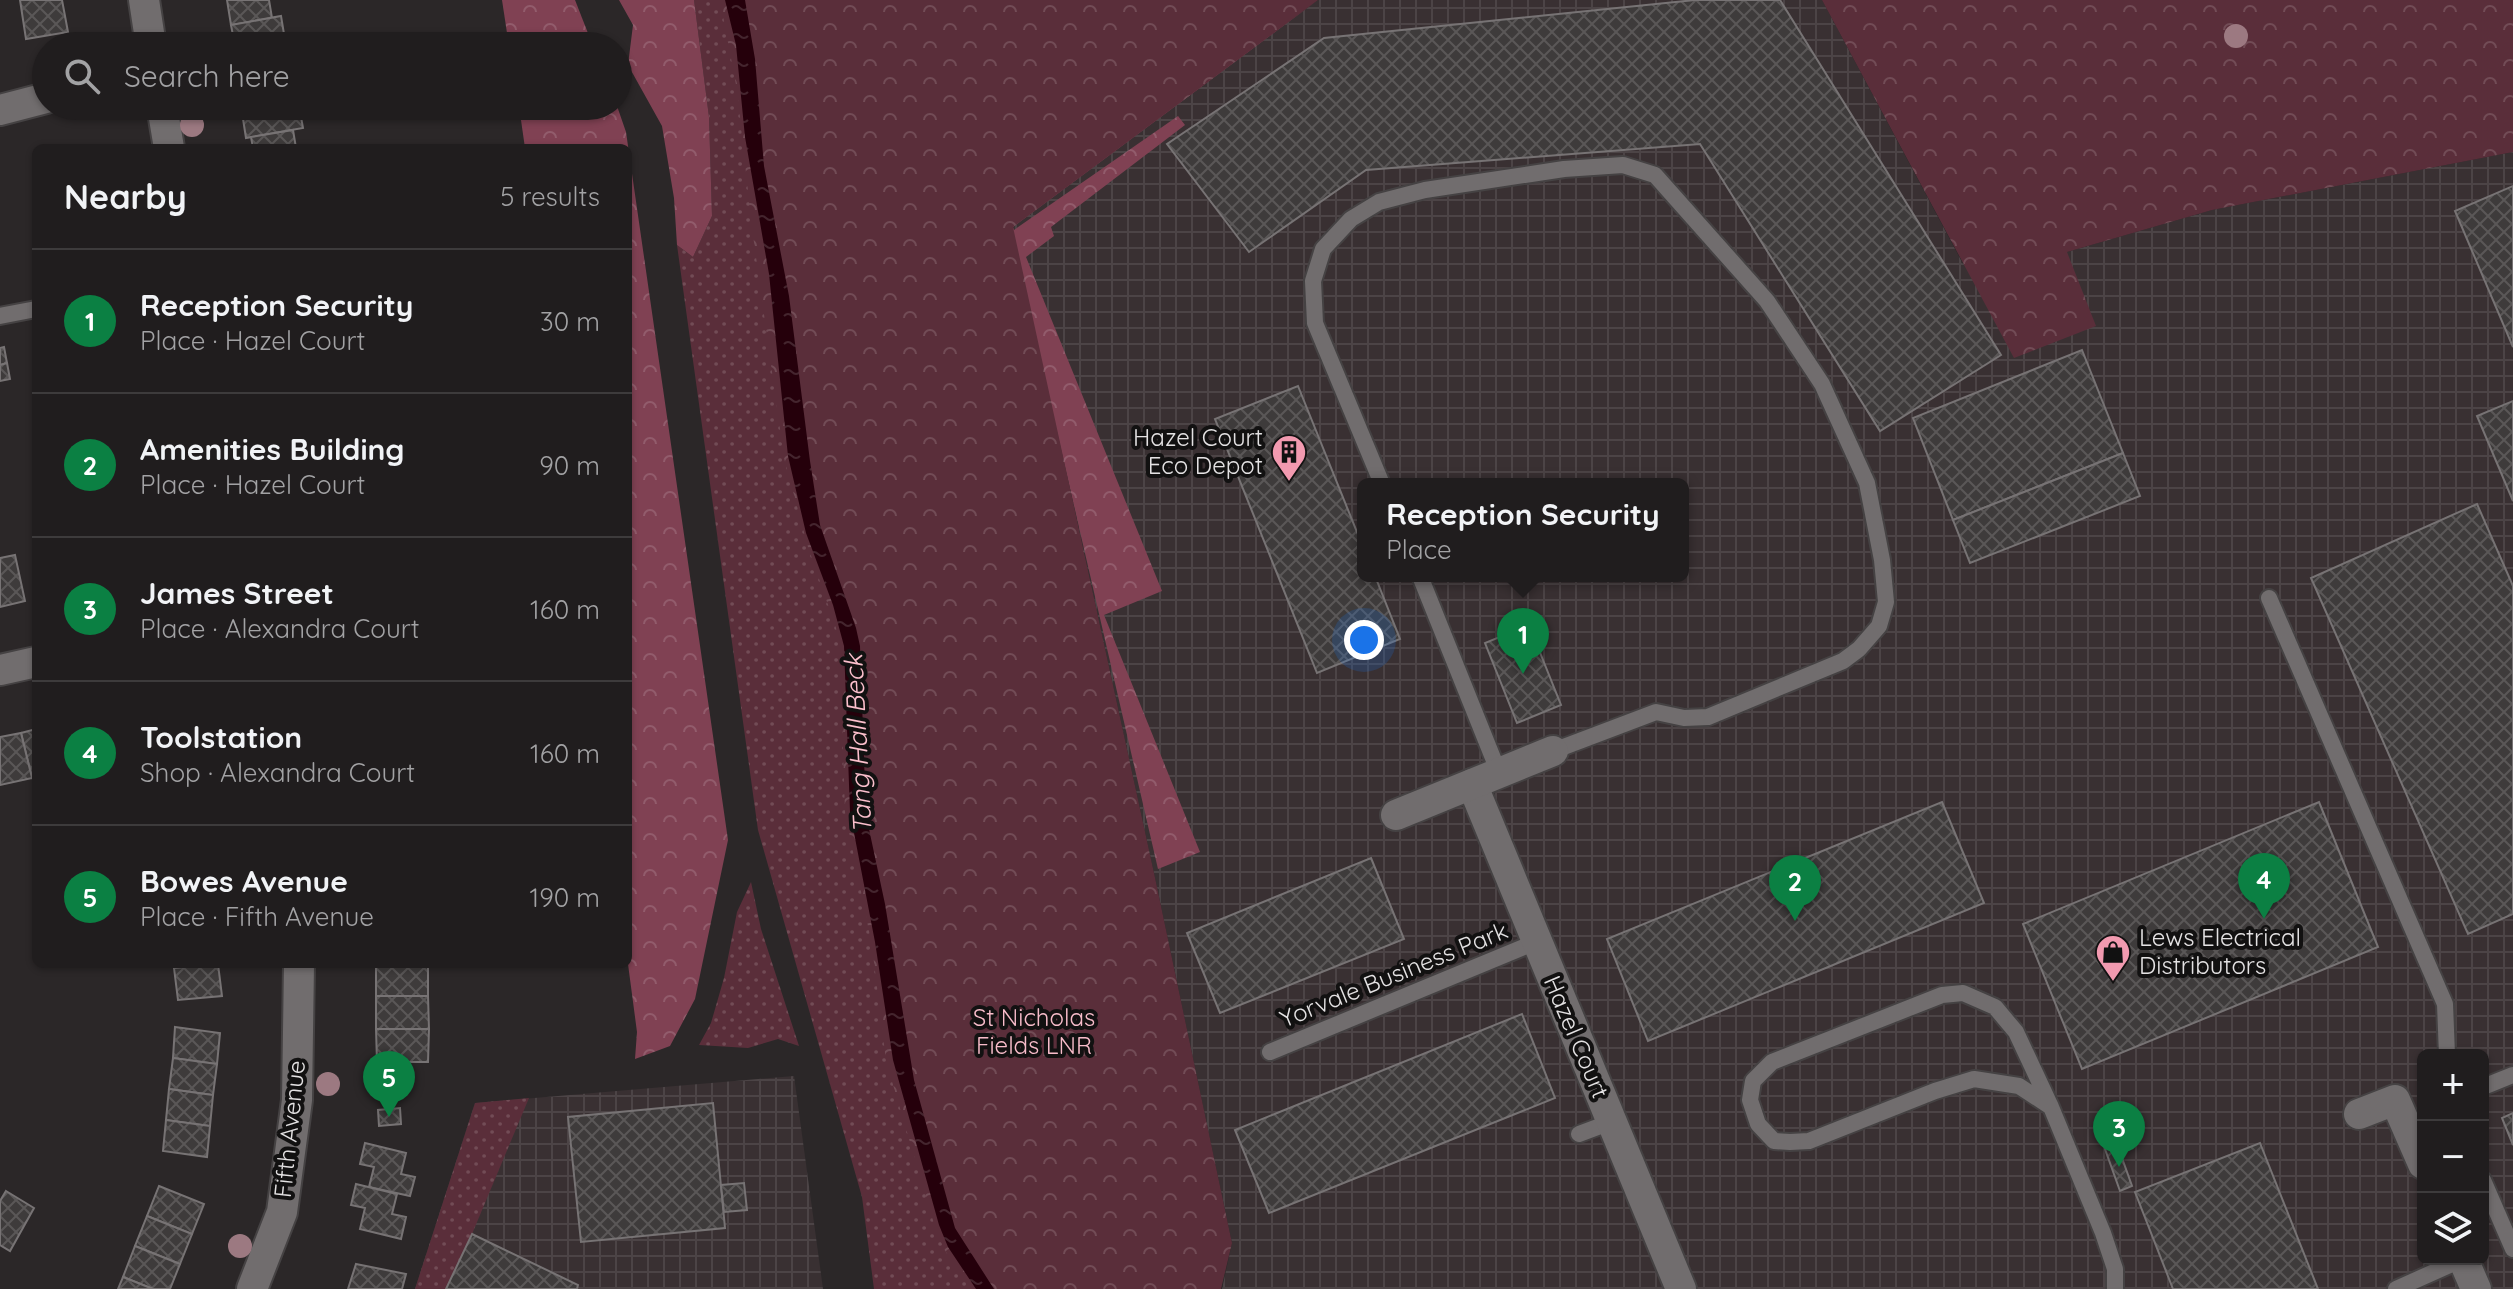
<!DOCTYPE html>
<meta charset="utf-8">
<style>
body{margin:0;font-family:Quicksand,sans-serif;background:#2d2a2b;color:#f1f3f6}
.controls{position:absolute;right:24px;bottom:24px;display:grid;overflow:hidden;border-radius:12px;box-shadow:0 2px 6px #0004}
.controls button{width:72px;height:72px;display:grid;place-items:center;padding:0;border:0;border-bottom:2px solid #3d3b3c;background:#201d1e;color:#f1f3f6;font:40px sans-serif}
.you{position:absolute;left:1364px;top:640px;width:28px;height:28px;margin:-20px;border:6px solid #fff;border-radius:50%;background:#1a73e8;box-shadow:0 0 0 12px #1a73e833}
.badge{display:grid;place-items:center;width:52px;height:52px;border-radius:50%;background:#0b8043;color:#fff;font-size:26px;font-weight:700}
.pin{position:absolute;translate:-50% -66px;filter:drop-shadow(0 2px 4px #0008)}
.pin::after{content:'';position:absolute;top:42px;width:28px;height:24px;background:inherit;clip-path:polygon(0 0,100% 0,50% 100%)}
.popup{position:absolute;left:1357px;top:478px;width:332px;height:104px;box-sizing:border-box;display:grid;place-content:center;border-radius:12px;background:#201d1e;filter:drop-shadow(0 2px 6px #0005);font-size:26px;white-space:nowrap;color:#a2a2a4}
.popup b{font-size:30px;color:#f1f3f6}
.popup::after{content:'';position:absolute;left:50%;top:100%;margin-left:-16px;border:16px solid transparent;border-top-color:#201d1e}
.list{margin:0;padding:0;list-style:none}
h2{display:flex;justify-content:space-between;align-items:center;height:104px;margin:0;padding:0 32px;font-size:34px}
h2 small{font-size:26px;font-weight:400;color:#a2a2a4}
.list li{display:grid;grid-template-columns:52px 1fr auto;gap:24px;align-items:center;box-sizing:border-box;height:144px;padding:0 32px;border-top:2px solid #3d3b3c}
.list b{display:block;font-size:30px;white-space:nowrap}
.list p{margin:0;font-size:26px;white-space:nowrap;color:#a2a2a4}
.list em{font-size:26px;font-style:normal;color:#a2a2a4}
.icon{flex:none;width:44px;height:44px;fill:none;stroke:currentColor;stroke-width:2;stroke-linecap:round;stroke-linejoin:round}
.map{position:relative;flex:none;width:2513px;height:1289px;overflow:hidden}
.search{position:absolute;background:#201d1e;box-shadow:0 2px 6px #0004;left:32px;top:32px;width:600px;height:88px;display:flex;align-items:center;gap:20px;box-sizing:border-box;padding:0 28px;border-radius:44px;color:#a2a2a4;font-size:30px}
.panel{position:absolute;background:#201d1e;box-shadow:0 2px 6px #0004;left:32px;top:144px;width:600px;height:824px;border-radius:12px}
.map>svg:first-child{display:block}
</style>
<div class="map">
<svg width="2513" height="1289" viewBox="0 0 2513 1289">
<defs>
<pattern id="industrial-grid" width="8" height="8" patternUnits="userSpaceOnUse" patternTransform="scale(2)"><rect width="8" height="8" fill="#393032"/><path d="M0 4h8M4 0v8" fill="none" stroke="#4c4446"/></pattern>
<pattern id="grass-dots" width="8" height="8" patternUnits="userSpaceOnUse" patternTransform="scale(2)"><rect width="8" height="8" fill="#5a2e3a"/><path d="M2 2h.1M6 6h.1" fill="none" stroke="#724c56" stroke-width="1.8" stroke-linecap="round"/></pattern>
<pattern id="forest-crowns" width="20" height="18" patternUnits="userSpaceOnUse" patternTransform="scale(2)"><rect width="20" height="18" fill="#804153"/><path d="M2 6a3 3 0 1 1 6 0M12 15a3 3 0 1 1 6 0" fill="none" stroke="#925c6c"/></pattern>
<pattern id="park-crowns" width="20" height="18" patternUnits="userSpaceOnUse" patternTransform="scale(2)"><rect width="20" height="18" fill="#5a2e3a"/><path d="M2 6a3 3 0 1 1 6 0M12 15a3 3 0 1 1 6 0" fill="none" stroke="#724c56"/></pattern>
<pattern id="water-ripples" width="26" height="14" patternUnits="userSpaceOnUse" patternTransform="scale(2)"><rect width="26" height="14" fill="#25000b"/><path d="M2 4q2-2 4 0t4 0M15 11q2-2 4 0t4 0" fill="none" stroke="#44252e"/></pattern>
<pattern id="building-cross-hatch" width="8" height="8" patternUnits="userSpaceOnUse" patternTransform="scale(2)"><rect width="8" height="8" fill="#3e3b3b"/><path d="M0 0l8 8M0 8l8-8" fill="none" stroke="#5a5757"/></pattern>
</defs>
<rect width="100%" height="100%" fill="#2b2728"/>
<g fill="url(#industrial-grid)" fill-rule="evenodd">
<path d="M1318,0H1822L1963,264L2067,252L2212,210L2513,152V1289H1222L1232,1243L1154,873L1013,227ZM1363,484H1683V576H1363ZM2423,1055H2483V1259H2423Z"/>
<path d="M794,1076L823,1289H415L475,1103Z"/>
</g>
<g fill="url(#grass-dots)">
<path d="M694,0H725L833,605L976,1289H874L862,1197L758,830L677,245L693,257L712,216L709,117Z"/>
<path d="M751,882L761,929L799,1046L778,1039L748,1048L699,1045L711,1023L724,978L737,912Z"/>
<path d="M529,1098L472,1234L446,1289H415L475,1103Z"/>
</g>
<g fill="url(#forest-crowns)">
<path d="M502,0H575L593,46H509Z"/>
<path d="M619,0H694L709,117L712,216L693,257L677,245L674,198L662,126L628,65L633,25Z"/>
<path d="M1318,0L1013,227L1014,230L1178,116L1185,125L1051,227L1054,236L1026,257L1162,591L1104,615L1200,852L1158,869L1057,432L853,338Z"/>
<path d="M519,106H617L626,132L728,840L695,999L670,1046L635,1059L637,1032L628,964V148H525Z"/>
</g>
<g fill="url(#park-crowns)">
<path d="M720,0H1318L1013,227L1154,873L1232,1243L1221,1289H971L944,1249L935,1227L886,1061L872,946L845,812L840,651L836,628L808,547L784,458L752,228L737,90Z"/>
<path d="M1822,0H2513V152L2212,210L2067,252L2096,326L2014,358Z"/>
</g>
<path fill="url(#water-ripples)" d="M725,0H745L755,59L764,166L789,296L810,461L820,525L856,628L860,646L866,815L885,904L914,1080L955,1228L994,1289H976L948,1247L939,1225L893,1060L875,942L850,812L844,646L833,605L806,533L788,456L769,274L745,137L736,45Z"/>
<g fill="url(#building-cross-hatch)" stroke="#777374" stroke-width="2">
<path d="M20,0H62L68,32L26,39Z"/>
<path d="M227,0H269L272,18L231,25Z"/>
<path d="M1695,0H1780L2001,355L1880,431L1700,144L1366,170L1249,252L1167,144L1324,38Z"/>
<path d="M281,16L286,46H235L231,25Z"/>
<path d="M241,106H299L303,128L246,138Z"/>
<path d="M293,130L296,148H253L251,137Z"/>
<path d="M2513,186V347L2455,211Z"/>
<path d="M4,347L7,363L0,365V348Z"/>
<path d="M2082,350L2123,453L1953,520L1913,418Z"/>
<path d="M7,363L10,379L0,381V365Z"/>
<path d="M1298,386L1363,547V576H1375L1400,639L1317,673L1215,419Z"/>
<path d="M2513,401V501L2477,416Z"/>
<path d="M2123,453L2140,496L1970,563L1953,520Z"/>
<path d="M2477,504L2513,586V914L2468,934L2311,578Z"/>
<path d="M15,555L25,601L0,607V558Z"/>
<path d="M1529,625L1561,705L1517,723L1485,643Z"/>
<path d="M36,729V777L32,778L21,733Z"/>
<path d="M21,733L32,778L0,785V737Z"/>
<path d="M1942,802L1984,903L1648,1041L1607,939Z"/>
<path d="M2319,802L2378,947L2082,1069L2023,924Z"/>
<path d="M1371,858L1404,939L1220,1013L1187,933Z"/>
<path d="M174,964H216L174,968Z"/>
<path d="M218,964L222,996L178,1000L174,968Z"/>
<rect x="376" y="964" width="52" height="32"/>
<path d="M376,996H428L429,1029H376Z"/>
<path d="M1522,1014L1555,1098L1269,1213L1235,1130Z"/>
<path d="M175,1027L220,1033L217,1064L173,1058Z"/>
<path d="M376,1029H429L428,1062H377Z"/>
<path d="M173,1058L217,1064L213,1095L169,1089Z"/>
<path d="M169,1089L213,1095L210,1126L166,1120Z"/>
<path d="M713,1103L725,1228L581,1242L568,1117Z"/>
<path d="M400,1108L401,1124L379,1126L378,1110Z"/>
<path d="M2513,1113V1145L2502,1118Z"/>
<path d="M166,1120L210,1126L207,1157L163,1151Z"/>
<path d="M365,1143L406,1153L401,1174L415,1177L410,1196L369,1187L374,1167L360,1164Z"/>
<path d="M2260,1143L2318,1289H2173L2135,1192Z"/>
<path d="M2117,1144L2132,1186L2120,1191L2105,1149Z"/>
<path d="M744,1183L747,1210L724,1212L721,1185Z"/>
<path d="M356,1184L397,1194L392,1214L406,1217L401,1239L360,1229L365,1208L351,1205Z"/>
<path d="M159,1186L204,1204L192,1234L147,1216Z"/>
<path d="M6,1191L34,1208L10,1251L0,1245V1201Z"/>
<path d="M147,1216L192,1234L180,1264L135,1246Z"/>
<path d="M472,1234L578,1285L577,1289H446Z"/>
<path d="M135,1246L180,1264L170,1289H153L123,1277Z"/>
<path d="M356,1264L406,1274L402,1289H348Z"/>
<path d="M123,1277L153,1289H118Z"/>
</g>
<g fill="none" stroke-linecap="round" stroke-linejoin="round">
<g stroke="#454243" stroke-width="20">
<g id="service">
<path d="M0,316L36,309"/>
<path d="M1382,484L1315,323L1313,281L1323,249L1351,219L1379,202L1425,190L1564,169L1623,165L1655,175L1767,301L1822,384L1867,483L1882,560L1886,602L1879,626L1859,649L1843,661L1708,717L1684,718L1656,712L1553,751"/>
<path d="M1420,576L1499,773"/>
<path d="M2269,598L2445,1004L2447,1055"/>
<path d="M1270,1052L1536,942"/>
<path d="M2483,1087L2513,1075"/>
<path d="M2051,1107L2019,1086L1974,1079L1935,1091L1809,1141L1790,1142L1774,1141L1758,1124L1750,1100L1753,1081L1772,1062L1942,995L1963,993L1995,1007L2016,1032L2051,1107L2103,1233L2115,1269V1289"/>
<path d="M1579,1134L1611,1122"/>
<path d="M2483,1180L2513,1249"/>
<path d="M2396,1289L2463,1259"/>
</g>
</g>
<g stroke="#454243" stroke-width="34">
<g id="minor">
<path d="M144,0L151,46"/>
<path d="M162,106L169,148"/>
<path d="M0,110L46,98"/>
<path d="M0,670L36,662"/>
<path d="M1472,784L1681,1289"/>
<path d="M1396,815L1553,751"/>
<path d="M2359,1114L2395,1100L2423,1164"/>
<path d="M2463,1259L2476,1289"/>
<path d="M252,1289L282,1212L297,1100L299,964"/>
</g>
</g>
<use href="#service" stroke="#716d6e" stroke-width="16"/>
<use href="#minor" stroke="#716d6e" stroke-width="30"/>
</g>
<g fill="#9c7981">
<circle cx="2236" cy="36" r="12"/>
<circle cx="192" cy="125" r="12"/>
<circle cx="328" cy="1084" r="12"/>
<circle cx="240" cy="1246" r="12"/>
</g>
<defs>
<g id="building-pin" transform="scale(1.8)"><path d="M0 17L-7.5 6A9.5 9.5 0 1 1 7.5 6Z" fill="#f29ab0" stroke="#121111"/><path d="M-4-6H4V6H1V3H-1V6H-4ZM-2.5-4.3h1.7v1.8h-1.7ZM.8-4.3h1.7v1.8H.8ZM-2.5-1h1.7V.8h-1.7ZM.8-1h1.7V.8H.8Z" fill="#111"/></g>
<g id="shop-pin" transform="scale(1.8)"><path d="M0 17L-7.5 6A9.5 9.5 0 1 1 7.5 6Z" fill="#f29ab0" stroke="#121111"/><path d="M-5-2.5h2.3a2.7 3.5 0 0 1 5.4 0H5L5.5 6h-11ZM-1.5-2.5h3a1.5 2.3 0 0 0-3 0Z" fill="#111"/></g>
</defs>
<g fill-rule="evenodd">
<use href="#building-pin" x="1289" y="452"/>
<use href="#shop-pin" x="2113" y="952"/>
</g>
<g text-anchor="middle" stroke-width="8" stroke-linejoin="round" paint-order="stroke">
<g font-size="24" fill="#e4e2e3" stroke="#121111" text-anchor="end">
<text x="1263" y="446">Hazel Court<tspan x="1263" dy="28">Eco Depot</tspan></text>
<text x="2139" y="946" text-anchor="start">Lews Electrical<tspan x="2139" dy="28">Distributors</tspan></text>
</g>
<g font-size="24" fill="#e4e2e3" stroke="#121111">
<text transform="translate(1394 975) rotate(-22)" y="8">Yorvale Business Park</text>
<text transform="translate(1576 1037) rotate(67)" y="8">Hazel Court</text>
<text transform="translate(290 1129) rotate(-84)" y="8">Fifth Avenue</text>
</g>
<g font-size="24" fill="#f8bcca" stroke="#121111">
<text x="1034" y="1026">St Nicholas<tspan x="1034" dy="28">Fields LNR</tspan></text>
</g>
<g font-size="26" font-style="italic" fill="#fcc0cd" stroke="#121111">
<text transform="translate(858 744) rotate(-93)" y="9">Tang Hall Beck</text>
</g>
</g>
</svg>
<div class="controls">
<button>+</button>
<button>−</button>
<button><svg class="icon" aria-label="layers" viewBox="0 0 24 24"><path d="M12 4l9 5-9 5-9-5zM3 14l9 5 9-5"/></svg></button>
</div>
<div class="you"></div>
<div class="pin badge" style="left:1523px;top:674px">1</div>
<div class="popup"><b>Reception Security</b>Place</div>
<div class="pin badge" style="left:1795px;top:921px">2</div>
<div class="pin badge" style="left:2119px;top:1167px">3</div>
<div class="pin badge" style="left:2264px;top:919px">4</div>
<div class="pin badge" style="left:389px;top:1117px">5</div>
<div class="search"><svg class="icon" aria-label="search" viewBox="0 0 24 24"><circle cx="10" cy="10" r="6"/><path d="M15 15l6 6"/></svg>Search here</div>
<section class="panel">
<h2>Nearby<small>5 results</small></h2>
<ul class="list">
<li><span class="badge">1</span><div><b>Reception Security</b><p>Place · Hazel Court</p></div><em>30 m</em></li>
<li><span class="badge">2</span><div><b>Amenities Building</b><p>Place · Hazel Court</p></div><em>90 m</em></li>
<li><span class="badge">3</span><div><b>James Street</b><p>Place · Alexandra Court</p></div><em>160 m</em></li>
<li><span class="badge">4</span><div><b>Toolstation</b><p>Shop · Alexandra Court</p></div><em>160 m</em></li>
<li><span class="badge">5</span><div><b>Bowes Avenue</b><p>Place · Fifth Avenue</p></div><em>190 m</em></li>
</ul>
</section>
</div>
